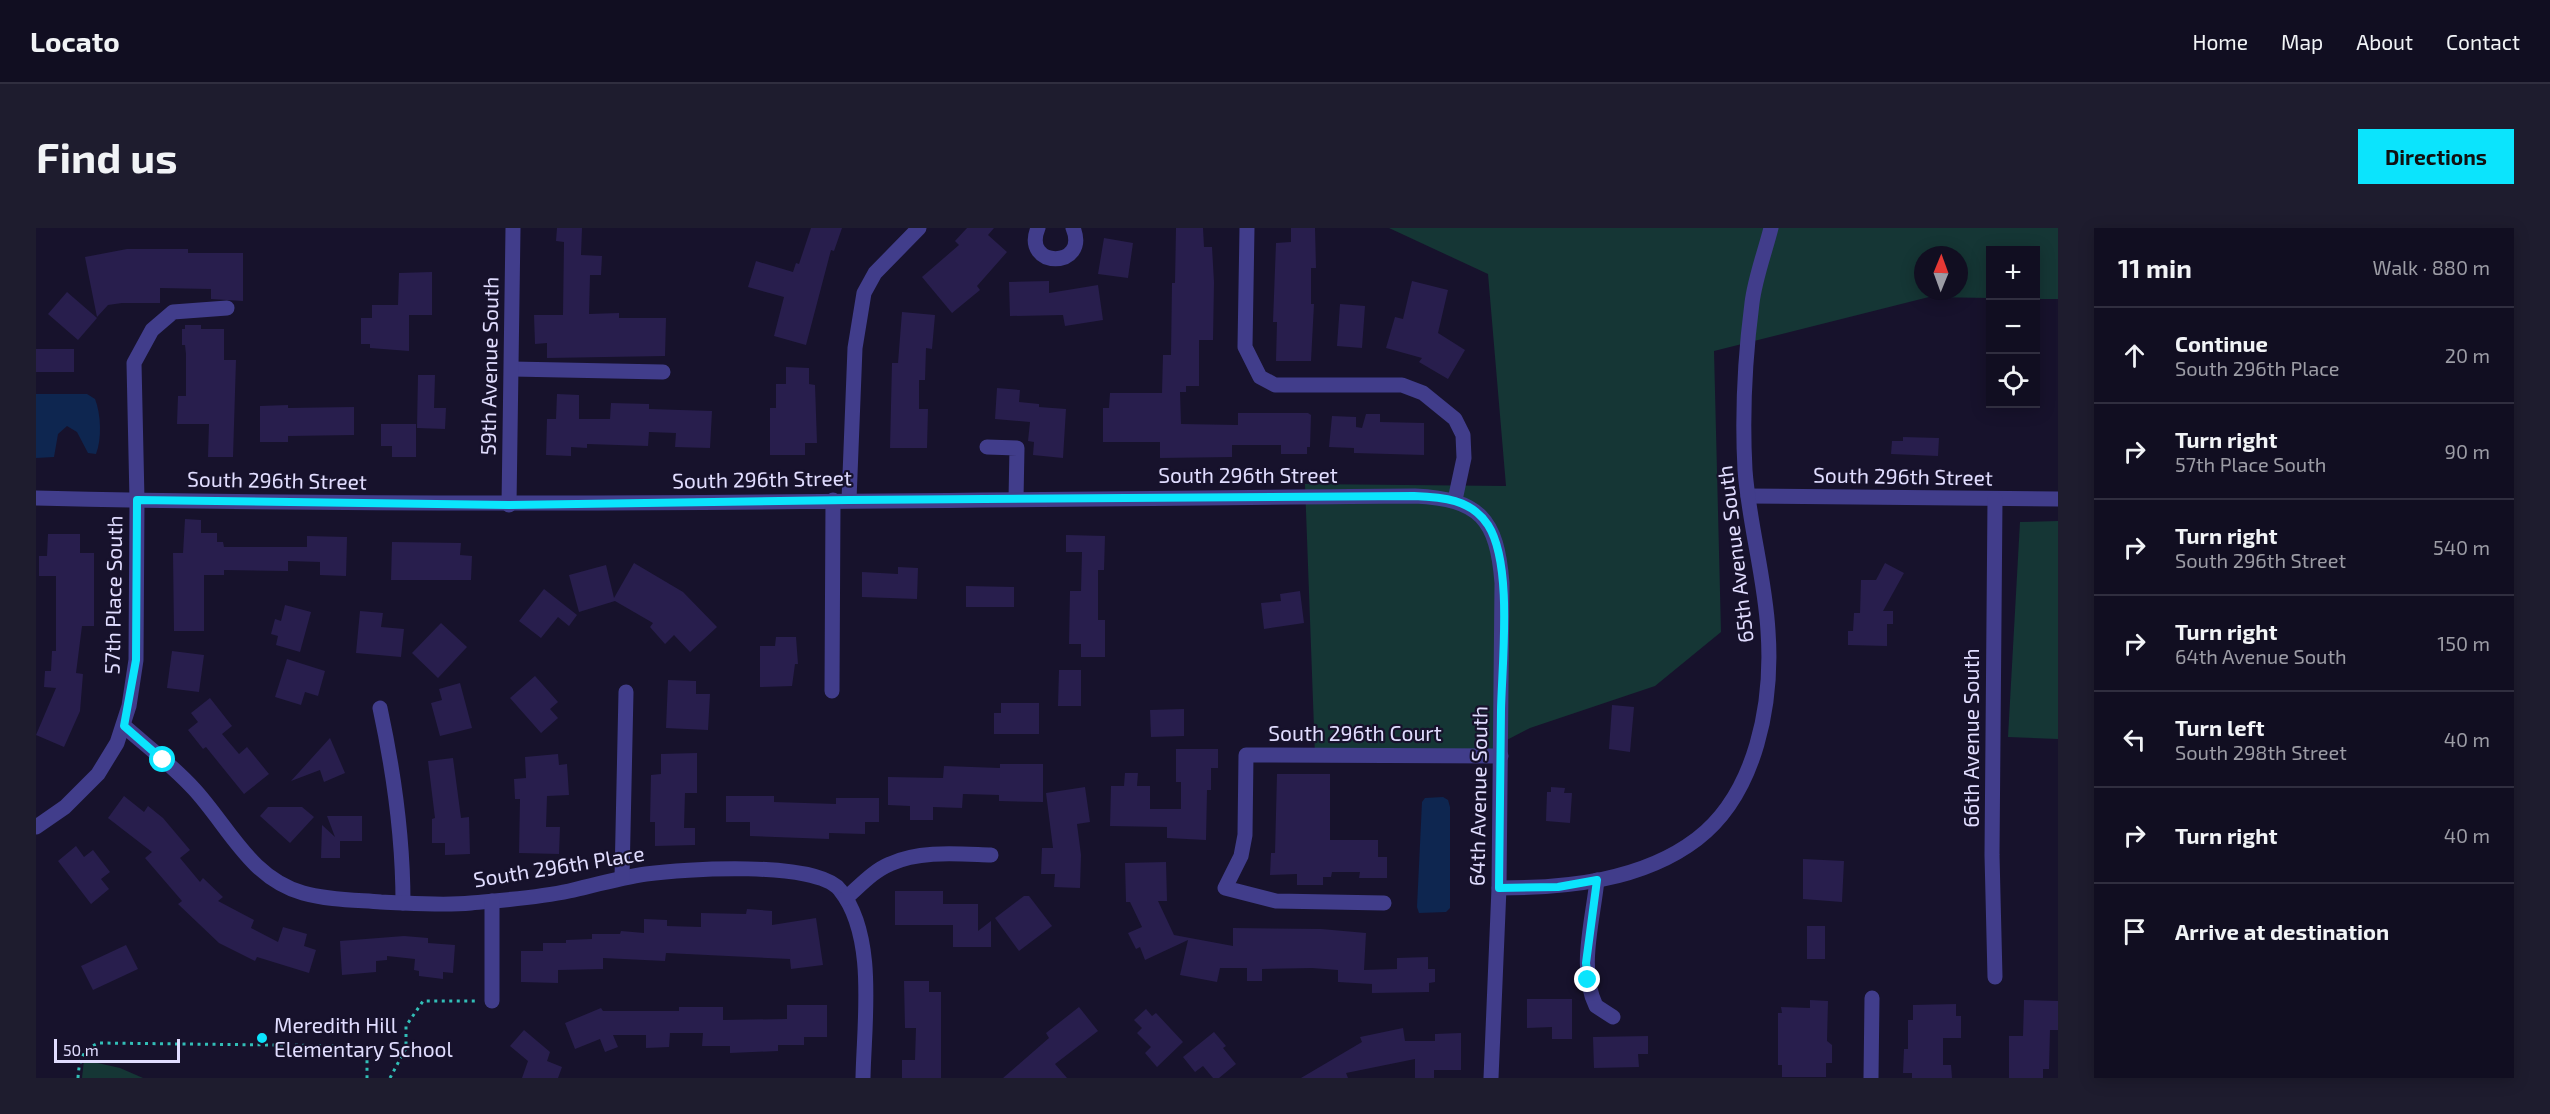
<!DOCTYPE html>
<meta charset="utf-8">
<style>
body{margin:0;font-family:"Exo 2",sans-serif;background:#1e1c2e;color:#f1f3f6}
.controls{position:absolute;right:18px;top:18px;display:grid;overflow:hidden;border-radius:0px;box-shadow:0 3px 15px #0003}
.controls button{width:54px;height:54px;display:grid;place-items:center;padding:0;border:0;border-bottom:2px solid #302e3f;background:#110e21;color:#f1f3f6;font:30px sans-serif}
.compass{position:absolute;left:1878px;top:18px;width:54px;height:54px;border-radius:50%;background:#110e21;box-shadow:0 3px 15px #0003;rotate:1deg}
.scale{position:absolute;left:18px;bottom:15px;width:126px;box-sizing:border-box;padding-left:6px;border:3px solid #e1ddff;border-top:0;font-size:16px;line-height:21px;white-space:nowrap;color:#e1ddff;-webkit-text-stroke:4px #17122c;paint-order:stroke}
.stop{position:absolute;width:18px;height:18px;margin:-14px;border:4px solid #0be4fd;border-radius:50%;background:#fff}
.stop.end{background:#0be4fd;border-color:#fff;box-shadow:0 2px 6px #0008}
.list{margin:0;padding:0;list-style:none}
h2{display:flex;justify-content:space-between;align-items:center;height:78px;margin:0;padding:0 24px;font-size:26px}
h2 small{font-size:20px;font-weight:400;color:#9c9ca5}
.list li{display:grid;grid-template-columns:39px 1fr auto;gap:18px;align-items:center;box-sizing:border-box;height:96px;padding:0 24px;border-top:2px solid #302e3f}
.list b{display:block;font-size:22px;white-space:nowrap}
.list p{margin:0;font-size:20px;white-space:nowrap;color:#9c9ca5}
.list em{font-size:20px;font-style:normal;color:#9c9ca5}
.icon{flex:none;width:33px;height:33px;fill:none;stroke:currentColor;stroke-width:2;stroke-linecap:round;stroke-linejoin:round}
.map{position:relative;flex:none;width:2022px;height:850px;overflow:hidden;border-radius:0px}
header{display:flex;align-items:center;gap:36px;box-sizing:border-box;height:84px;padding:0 30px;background:#110e21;border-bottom:2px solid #302e3f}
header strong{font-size:28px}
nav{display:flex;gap:33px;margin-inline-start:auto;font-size:21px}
.intro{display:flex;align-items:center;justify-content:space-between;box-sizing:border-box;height:144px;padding:0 36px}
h1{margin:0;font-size:42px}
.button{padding:15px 27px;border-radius:0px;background:#0be4fd;color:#111;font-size:21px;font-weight:700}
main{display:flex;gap:36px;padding:0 36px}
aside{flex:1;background:#110e21;border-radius:0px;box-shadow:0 3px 15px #0003}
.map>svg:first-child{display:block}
</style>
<header>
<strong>Locato</strong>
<nav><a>Home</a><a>Map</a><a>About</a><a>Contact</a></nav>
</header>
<div class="intro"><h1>Find us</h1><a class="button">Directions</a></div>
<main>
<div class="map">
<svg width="2022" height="850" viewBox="0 0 2022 850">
<rect width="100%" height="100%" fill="#17122c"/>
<g fill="#153635" fill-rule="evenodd">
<path d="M1353,0H2022V71H2000V22H1954V70L1893,69L1678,123L1685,404L1619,458L1494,500L1465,515V528L1279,527L1269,256L1470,258L1452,46ZM1887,27H1923V63H1887Z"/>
<path d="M2022,293V511L1972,509L1984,294Z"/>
<path d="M48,832L84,840L107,850H46Z"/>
</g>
<g fill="#0e2650">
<path d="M0,166H51L59,171C65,186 66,211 60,226L52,225L41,204L31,198L22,206L18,229L0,230Z"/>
<path d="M1407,569L1412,572L1414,579V680L1410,684L1383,685L1381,679L1386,574L1389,570Z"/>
</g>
<g fill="#281e4d">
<path d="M521,0H546L545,27L566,28L565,47H554L553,86L583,85V90H630L629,128L511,130V115L499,116L498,87H527L528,14L520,13Z"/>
<path d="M775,0H806L798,23L795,22L770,117L738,108L748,69L712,59L720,33L757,44L760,35L763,36Z"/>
<path d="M931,0H958L952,7L971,24L941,58L944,62L916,85L886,49L923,17L919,13Z"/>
<path d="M1140,0H1167L1168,19H1176L1178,54L1177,112H1163V158H1150V164H1144L1145,196L1202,197V185H1272L1275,187L1274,219H1271V226H1245V217H1196V229L1124,230V214H1067V180H1073L1074,165H1126L1127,127H1135L1136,55H1139Z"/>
<path d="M1255,0H1279L1280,40H1275V76H1278L1275,133H1240L1241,94H1237L1240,15L1255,14Z"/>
<path d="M1068,10L1097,15L1092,50L1062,46Z"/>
<path d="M91,21H152V25H207V73L175,71V61L124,60V75H86L72,77L61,89L49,29Z"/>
<path d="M396,44V87H373V123L334,120V116H325V90H336V77H362L363,45Z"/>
<path d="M1013,53V65L1062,57L1067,92L1029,98L1027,87L974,88L973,54Z"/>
<path d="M1376,53L1412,62L1402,105L1429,122L1412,151L1383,134L1386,130L1350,120L1359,89L1367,91Z"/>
<path d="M31,64L61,90L42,112L12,86Z"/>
<path d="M1304,76L1329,78L1326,120L1301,118Z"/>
<path d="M866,84L899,87L896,121L890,120L889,152H883V181H892L891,220H854L856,135H862Z"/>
<path d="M149,97H165V101H188V132H200L197,229H172L173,196H141L142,168H150V126L149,117H146V101H149Z"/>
<rect x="0" y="121" width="38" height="23"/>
<path d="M750,139L773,140V156L779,157L781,215H769V227H734V180H740V156H750Z"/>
<path d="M382,147H399L398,180H410L409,201L381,200Z"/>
<path d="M961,160L984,162L983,174L1003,176V179L1030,181L1027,230L997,227L998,214L992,213L994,194L959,191Z"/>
<path d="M521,166L543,167V191H574L575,175L613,176V181L676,183L674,220L639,219L640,205L613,204L612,218L551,216V220L535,219V228L510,227L511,191H520Z"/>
<path d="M252,177V180L318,179V207L252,208V214H224V178Z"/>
<path d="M1330,186H1344V194L1388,195V227L1318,225V220L1293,219L1296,188L1320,189V199L1326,200Z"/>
<path d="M345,196H380V229H356V218H345Z"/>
<path d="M1867,209L1903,210L1902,228L1855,226L1856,213H1867Z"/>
<path d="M149,291L165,292V305H181V314H187L188,319H271V308L311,309L310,348L284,347V334L252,333V343L188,342V347H168V403H138L137,325H147Z"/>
<path d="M12,306H44V325H58V398H46L40,445L47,446L44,483L28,519L0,507L20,460L8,459L9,443H15L16,423H20V348H3V328H11Z"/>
<path d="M1030,307L1069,308L1068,342H1062V392H1069V429H1045V416H1033L1034,363H1045L1046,324H1030Z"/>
<path d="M356,314L425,315L424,327L436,328L435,352H355Z"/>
<path d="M598,335L647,364L681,399L654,424L638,407L629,416L614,399L617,395L579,373L543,384L533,347L570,337L578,370Z"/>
<path d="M1849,335L1868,345L1847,383H1857V396H1851V418L1812,417V403H1817L1818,385H1824L1825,352H1840Z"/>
<path d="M862,339L882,340L881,371L826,369V344L862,346Z"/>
<path d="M930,358L978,359V379H930Z"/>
<path d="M508,361L541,387L533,398L522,389L505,410L483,393Z"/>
<path d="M1264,363L1268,395L1228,401L1225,375L1245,373L1244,366Z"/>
<path d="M249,377L275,384L264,424L240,417L242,408L235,406L239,391L245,393Z"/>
<path d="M324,383L347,385L345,399L368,401L365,429L320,425Z"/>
<path d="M405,395L431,419L402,450L376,425Z"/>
<path d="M740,409H760L762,436H759L756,458L724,459V418H739Z"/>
<path d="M136,423L168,427L163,464L131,460Z"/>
<path d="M251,431L289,443L282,468L269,464L265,477L239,469Z"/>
<path d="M1023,442H1045V478H1022Z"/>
<path d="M499,448L522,474L514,481L522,490L505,505L474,470Z"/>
<path d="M632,452L660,453V466H674L672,502L630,500Z"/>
<path d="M424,455L436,500L404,508L395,475L406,472L403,461Z"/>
<path d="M174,470L196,498L186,506L203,526L211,519L233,546L208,566L170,519L167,521L152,502L162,494L155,485Z"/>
<path d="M965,475H1003V506H958V485H965Z"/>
<path d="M1576,477L1598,479L1594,524L1573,521Z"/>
<path d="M1148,481V508L1115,509L1114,482Z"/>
<path d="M294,510L309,545L288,554L284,542L255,553Z"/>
<path d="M1140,521H1182V540H1175V562H1171L1170,612L1131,610V599L1074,598L1075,558H1088L1089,545H1102L1101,558H1114V581H1145V554H1140Z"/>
<path d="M661,525V565H649L648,600H659V617L619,618V594H614L615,547L625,546V526Z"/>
<path d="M522,526L523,537L531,536L533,567L511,568L510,599H524L523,626L483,625L484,571H479L478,551L490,550L489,529Z"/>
<path d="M417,530L425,590L433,589L434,626L409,627V615H396V591L399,590L392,533Z"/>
<path d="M964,536H1007V574L963,573V567L927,566L926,580L897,579V592H874V578L852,577V549L907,550L908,538L964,540Z"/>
<path d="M1241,546H1294V612H1342V629H1351V650H1323L1324,644H1296L1295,649H1287V657H1261V646L1234,647L1235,625H1239Z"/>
<path d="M1049,559L1054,594L1041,596L1045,627L1044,660L1018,659L1019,646H1005L1006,620H1017L1010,565Z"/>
<path d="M1515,559L1529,560L1528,565H1536L1534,595L1510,593L1511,564H1515Z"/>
<path d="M88,568L108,584L112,578L127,590L154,622L144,630L164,654L167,650L187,669L182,673L218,692L215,700L242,714L247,699L271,706L268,718L280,722L273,745L221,729L219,733L183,715L142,676L146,673L109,630L116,624L72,590Z"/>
<path d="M690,568H738V574L800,576V570H843V594H829V606L793,605V611L714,608V594H690Z"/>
<path d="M232,579H266L278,589L254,615L224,588Z"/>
<path d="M291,588H326V613H304V630H285L286,597L299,609Z"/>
<path d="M40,618L48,629L57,622L74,644L65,651L73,661L55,676L22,633Z"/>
<path d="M1767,631L1808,633L1806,674L1767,671Z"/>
<path d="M1130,634L1131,673H1122L1138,707L1197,718V700L1285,701L1330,705L1328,742L1361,741V730L1392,729V741H1399V754L1393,755V764L1336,765V756L1302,754V742L1276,740L1226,741V753H1211V740H1184L1181,754L1144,747L1152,712L1109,732L1104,719L1100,721L1092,705L1106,699L1094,674H1090L1089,635Z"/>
<path d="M859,663H907V676H942V703L955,693V719H917V697H859Z"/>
<path d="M988,668H993L1016,698L983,723L959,690Z"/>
<path d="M711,681L736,683V697L780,690L787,737L755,741L754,731L630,725L629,733L567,730V741L522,742V755L485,754V723H507V715H530V712L556,711V706H584L585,703L608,705V691L631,692V698L665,699V685L710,686Z"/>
<rect x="1771" y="698" width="18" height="33"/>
<path d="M368,708L392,710V715L419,717L417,745L407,744V751L383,748V743L378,742L379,731L351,728V732L340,733V744L306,747L304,713Z"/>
<path d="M90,717L102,741L57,762L45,738Z"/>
<path d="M868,753H893V764H905V850H866V832H879L880,800H869Z"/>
<path d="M1491,771H1536V811H1516V799L1491,800Z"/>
<path d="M1774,772L1792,773L1791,813L1796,817V835H1790V849H1746V837H1742V785H1746L1745,779L1774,780Z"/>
<path d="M1988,772L2022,773V802H2014L2013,841H2007V850H1973V808H1987Z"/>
<path d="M1920,776V788H1925V810H1907V837H1915L1916,850H1876V845H1867L1868,821H1872V792H1877V777Z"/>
<path d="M751,777H791V809H768V817H742V823L694,825V818H666L667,805H634L633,819L610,820V807H577L582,819L569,824L564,811L539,821L529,795L565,780L567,783H643V779H687V792L751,791Z"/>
<path d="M1043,779L1062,803L1019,836L1031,850H967L1013,810L1010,805Z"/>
<path d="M1110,781L1116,788L1120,785L1147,814L1121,839L1109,825L1115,819L1101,805L1106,800L1098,792Z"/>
<path d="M1367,800L1369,813H1399V806L1425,805V842H1398V850H1379V831L1310,845L1312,850H1265L1326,814L1324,809Z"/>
<path d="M488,802L514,824L511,833L526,839L522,850H486L492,833L474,818Z"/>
<path d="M1178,804L1190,818L1187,820L1200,836L1183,850H1177L1167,838L1159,844L1147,829Z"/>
<path d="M1612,808V826H1602L1603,839L1558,840L1557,809Z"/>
</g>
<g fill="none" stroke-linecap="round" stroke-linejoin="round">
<g stroke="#32beb7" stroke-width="3" stroke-dasharray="3 4.5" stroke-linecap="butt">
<path d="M42,850C43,833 46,821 63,815L322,818L327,819L331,826V850"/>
<path d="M354,850L370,820V798L387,773H440"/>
</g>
<g stroke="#413d8b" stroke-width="15">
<path d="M1002,0C985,41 1054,41 1037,0"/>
<path d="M1211,0L1209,119L1224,149L1239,157H1366L1387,165L1419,191L1427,207L1428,230L1419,272"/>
<path d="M476,141L627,144"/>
<path d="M951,219L981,220L980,271"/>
<path d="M1712,268L2022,271"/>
<path d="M0,270C459,281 919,271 1379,268C1444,271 1461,291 1466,355L1463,660L1455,850"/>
<path d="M1959,271L1956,627L1959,749"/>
<path d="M813,272L819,120L828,65L839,45L883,0"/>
<path d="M473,277L477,0"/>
<path d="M796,463L797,272"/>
<path d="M344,480C358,545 367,608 367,675"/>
<path d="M88,498C112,519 137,538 158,561C193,599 214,650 267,665C292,672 319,672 345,674C375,675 406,678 435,675C467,672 501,670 533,663C559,657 584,650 610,646C647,641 781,632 804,662C841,708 828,794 827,850"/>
<path d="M0,599L29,579L62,546L81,515L93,478L100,432L101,272L98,135L116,102L137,84L191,80"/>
<path d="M586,650L590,464"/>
<path d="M1561,652C1557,692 1542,742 1560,778L1577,789"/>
<path d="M1463,660C1530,660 1606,653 1661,611C1721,565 1737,474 1732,403C1729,349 1713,296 1709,242C1706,187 1709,129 1716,75C1719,50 1729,24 1735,0"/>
<path d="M810,670C824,658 837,643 854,636C884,622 923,626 955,627"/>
<path d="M1348,675L1240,673L1189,660L1205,628L1209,607L1210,527L1465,528"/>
<path d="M456,773V673"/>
<path d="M1835,850L1836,770"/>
</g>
</g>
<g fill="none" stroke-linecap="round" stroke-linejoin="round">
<path stroke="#0be4fd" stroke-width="8" d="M127,532L88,498L100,432L101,272L473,277L813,272L1378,268C1406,269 1435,271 1452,297C1477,336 1466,434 1465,482C1464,541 1464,601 1463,660L1522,659L1561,652L1550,735L1552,752"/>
</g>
<circle fill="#0be4fd" stroke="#17122c" stroke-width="2" cx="226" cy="810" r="6"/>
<g text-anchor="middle" stroke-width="4.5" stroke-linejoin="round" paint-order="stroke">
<g font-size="21" fill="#e1ddff" stroke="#17122c">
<text transform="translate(454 138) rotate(-89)" y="7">59th Avenue South</text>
<text x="1212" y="255">South 296th Street</text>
<text transform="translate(1867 249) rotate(1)" y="7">South 296th Street</text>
<text transform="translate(726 252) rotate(-1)" y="7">South 296th Street</text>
<text transform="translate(241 253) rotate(1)" y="7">South 296th Street</text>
<text transform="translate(1700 326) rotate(-97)" y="7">65th Avenue South</text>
<text transform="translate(78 367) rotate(-89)" y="7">57th Place South</text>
<text x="1319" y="513">South 296th Court</text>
<text transform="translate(1936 510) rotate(-90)" y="7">66th Avenue South</text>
<text transform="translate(1443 568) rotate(-89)" y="7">64th Avenue South</text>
<text transform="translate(523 639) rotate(-9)" y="7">South 296th Place</text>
</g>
<g font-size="21" fill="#e1ddff" stroke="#17122c" text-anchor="start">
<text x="238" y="805">Meredith Hill<tspan x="238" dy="24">Elementary School</tspan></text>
</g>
</g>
</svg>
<div class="controls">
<button>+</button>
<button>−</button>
<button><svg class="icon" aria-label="locate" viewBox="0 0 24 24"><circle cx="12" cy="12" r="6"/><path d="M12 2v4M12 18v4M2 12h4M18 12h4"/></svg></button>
</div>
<svg class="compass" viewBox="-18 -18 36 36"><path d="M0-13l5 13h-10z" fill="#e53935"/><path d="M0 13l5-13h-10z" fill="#9c9ca5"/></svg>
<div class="scale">50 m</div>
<div class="stop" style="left:127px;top:532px"></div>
<div class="stop end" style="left:1552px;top:752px"></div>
</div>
<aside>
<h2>11 min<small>Walk · 880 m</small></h2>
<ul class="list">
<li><svg class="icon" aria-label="ahead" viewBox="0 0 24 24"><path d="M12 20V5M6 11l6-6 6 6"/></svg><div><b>Continue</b><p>South 296th Place</p></div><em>20 m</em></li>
<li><svg class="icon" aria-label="right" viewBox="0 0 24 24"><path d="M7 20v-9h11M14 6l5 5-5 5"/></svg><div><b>Turn right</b><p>57th Place South</p></div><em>90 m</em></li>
<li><svg class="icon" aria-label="right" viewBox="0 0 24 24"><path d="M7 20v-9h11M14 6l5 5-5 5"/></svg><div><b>Turn right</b><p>South 296th Street</p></div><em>540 m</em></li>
<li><svg class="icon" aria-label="right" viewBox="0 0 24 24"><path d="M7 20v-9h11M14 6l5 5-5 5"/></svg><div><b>Turn right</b><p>64th Avenue South</p></div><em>150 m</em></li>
<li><svg class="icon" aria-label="left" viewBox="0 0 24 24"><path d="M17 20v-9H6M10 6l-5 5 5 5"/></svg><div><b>Turn left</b><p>South 298th Street</p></div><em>40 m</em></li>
<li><svg class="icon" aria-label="right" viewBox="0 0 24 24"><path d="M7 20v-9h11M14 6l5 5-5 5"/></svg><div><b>Turn right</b></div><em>40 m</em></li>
<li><svg class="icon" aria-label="arrive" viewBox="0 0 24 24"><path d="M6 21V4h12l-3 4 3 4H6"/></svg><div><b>Arrive at destination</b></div></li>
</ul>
</aside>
</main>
